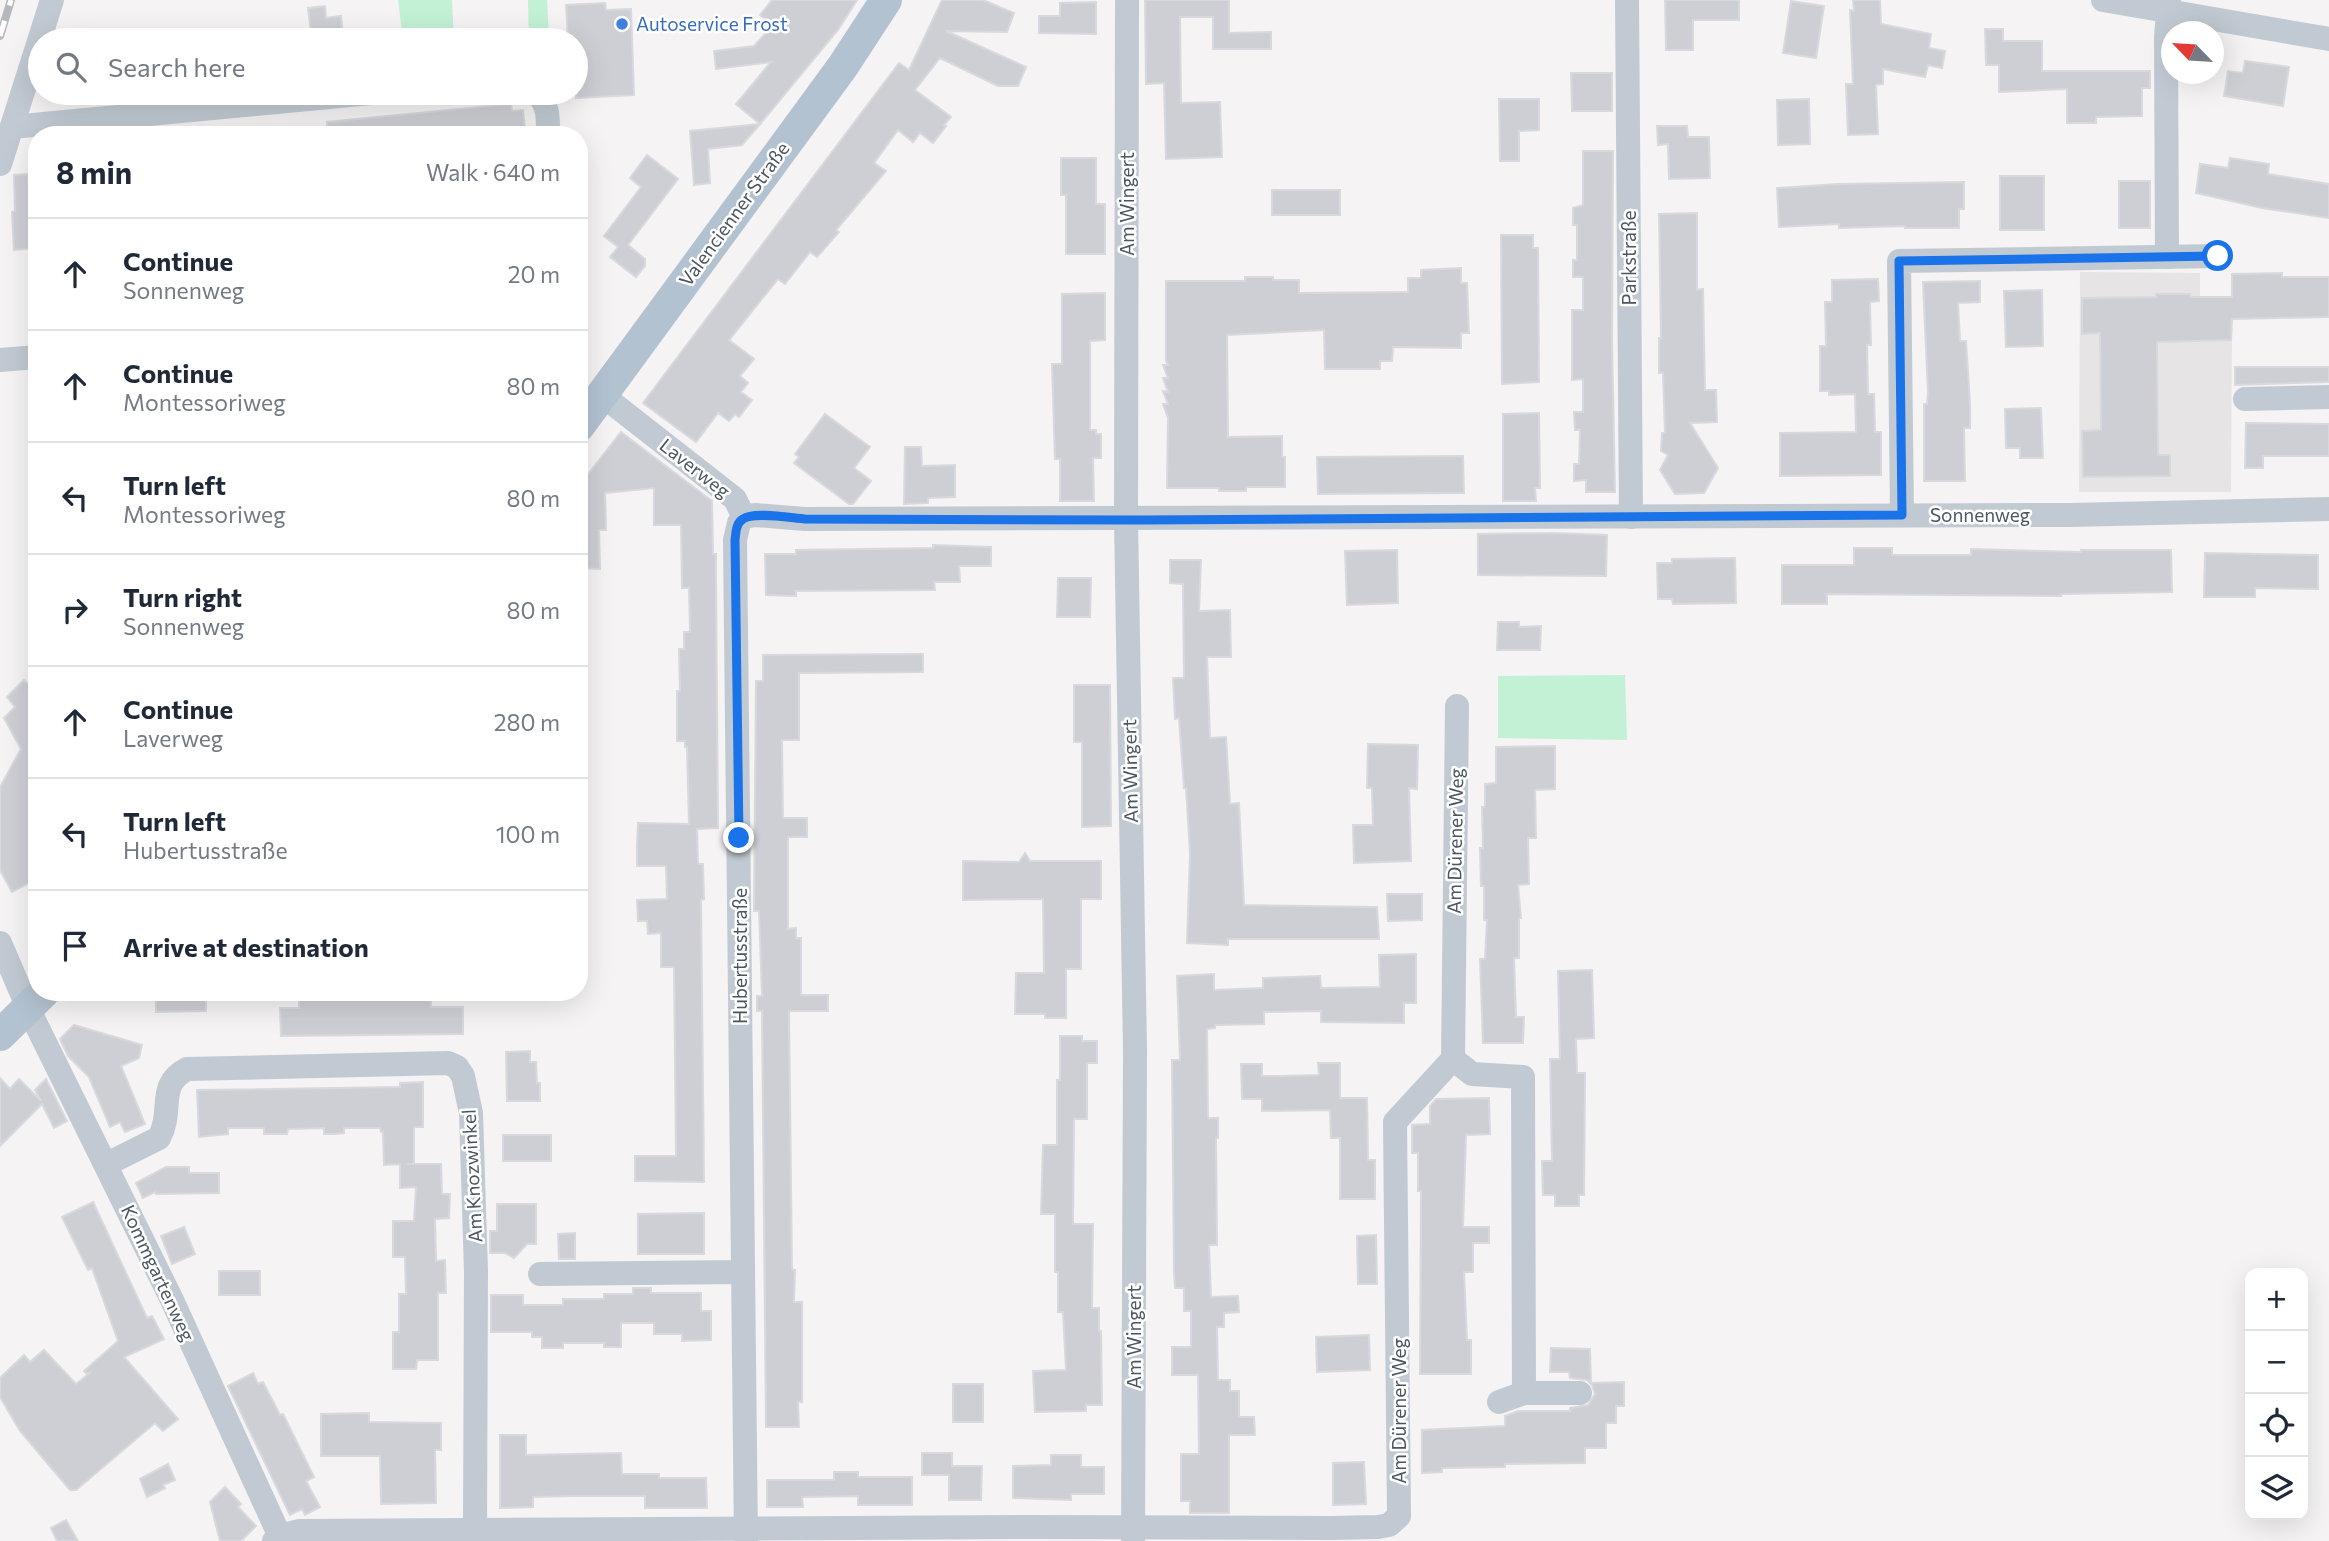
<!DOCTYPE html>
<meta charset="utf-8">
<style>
body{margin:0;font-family:Commissioner,sans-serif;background:#f6f6f7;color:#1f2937}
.controls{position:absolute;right:21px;bottom:21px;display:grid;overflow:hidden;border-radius:14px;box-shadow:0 7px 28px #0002}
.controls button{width:63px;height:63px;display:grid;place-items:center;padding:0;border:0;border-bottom:2px solid #e0e1e3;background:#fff;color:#1f2937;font:35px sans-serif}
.compass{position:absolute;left:2161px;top:21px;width:63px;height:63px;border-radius:50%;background:#fff;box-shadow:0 7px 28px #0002;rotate:295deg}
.stop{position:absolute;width:21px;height:21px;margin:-16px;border:5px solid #1a73e8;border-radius:50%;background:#fff}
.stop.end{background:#1a73e8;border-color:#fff;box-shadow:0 2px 7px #0008}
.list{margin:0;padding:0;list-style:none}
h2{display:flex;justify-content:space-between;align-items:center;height:91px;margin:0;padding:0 28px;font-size:30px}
h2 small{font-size:23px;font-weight:400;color:#747a83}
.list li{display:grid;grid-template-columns:46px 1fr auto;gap:21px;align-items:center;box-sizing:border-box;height:112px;padding:0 28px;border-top:2px solid #e0e1e3}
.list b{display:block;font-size:26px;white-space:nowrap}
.list p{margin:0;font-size:23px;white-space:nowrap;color:#747a83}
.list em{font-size:23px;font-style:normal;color:#747a83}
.icon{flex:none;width:38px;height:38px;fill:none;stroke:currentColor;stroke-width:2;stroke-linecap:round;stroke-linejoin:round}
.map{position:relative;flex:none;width:2329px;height:1541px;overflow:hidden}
.search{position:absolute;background:#fff;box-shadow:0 7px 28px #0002;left:28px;top:28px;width:560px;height:77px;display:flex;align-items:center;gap:18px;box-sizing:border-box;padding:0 24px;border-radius:38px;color:#747a83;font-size:26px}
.panel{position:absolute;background:#fff;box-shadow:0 7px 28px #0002;left:28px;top:126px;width:560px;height:875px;border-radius:28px}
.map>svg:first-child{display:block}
</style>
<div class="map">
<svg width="2329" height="1541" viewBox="0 0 2329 1541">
<rect width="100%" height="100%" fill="#f5f3f3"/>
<path fill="#e6e4e5" d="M2080,272L2200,273V326H2232L2231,492H2079Z"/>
<g fill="#c3f1d5">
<path d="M398,0H452L454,40H403Z"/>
<path d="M528,0H547L549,37L529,38Z"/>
<path d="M1625,675L1627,740L1498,738V676Z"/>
</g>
<g fill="#cdcfd5" stroke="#d7d9de" stroke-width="2">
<path d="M772,0H857L838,30L760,124L736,104L771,62L716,69L714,51L754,46L773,25L760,15Z"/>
<path d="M942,0H983L1014,13L1007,32L946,31L1026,67L1018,86H998L940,58L915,90L951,117L944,125L946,126L933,143L920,133L913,142L898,130L874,163L886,171L836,230L839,232L817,257L810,252L785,284L778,279L729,340L754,359L740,376L748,383L741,392L752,400L739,417L735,414L729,421L718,413L696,442L643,403L899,63L909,70Z"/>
<path d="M1145,0H1229V33L1271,32V49H1213V17H1180L1181,103L1220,102L1222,157L1166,159L1164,83L1146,84Z"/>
<path d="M1665,0H1739V20H1693V50H1666Z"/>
<path d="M1853,0H1880L1881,24L1931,34L1929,48L1945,51L1942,68L1928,65L1925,77L1883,69V84L1876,85L1878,134L1848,135L1846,84H1853L1850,10L1854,11Z"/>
<path d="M1791,1L1824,6L1816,58L1783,53Z"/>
<path d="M1096,2V34L1039,33V16H1060V3Z"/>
<path d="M605,3L606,10L631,9L634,95L576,98V40H568L566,5Z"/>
<path d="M325,6L326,18L341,16L343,35L338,36V40H312L308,8Z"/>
<path d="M1985,29H2003V41H2042V71H2150V88H2142V116L2096,117V123H2067V89L1999,92V65H1986Z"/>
<path d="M2245,61L2289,67L2283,106L2224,96L2228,71L2243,73Z"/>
<path d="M1571,73H1612V111H1572Z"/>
<path d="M1499,99H1539V130L1519,131V161H1500Z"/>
<path d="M1809,99L1810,144L1778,145L1777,100Z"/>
<path d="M511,104L512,111L523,110L526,135H328L327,122Z"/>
<path d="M760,124L742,145L708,149L710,183L694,185L690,131Z"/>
<path d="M1657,126H1687L1688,137H1709L1710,178L1669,179L1668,144L1658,145Z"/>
<path d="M1583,151H1613L1612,340L1615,492H1586V480L1574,481V464H1579L1580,430H1575L1574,412H1583V379L1572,380V310H1583V277H1573V260H1577V225H1573V208L1583,205Z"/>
<path d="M647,155L678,179L628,245L645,259V266L636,277L610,257L618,247L604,236L641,187L630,178Z"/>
<path d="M1061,158H1096V204H1105V254H1066V195H1061Z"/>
<path d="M2230,158L2269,164L2268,174L2329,184V218L2262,208L2196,193L2200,164L2228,168Z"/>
<path d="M28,174L34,248L14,250L12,212L15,211L14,175Z"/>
<rect x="2000" y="176" width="44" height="54"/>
<rect x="2119" y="181" width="31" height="47"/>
<path d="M1964,182V209H1959V228H1905V226L1839,228V224L1779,227L1777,188L1838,184Z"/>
<rect x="1272" y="190" width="68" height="25"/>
<path d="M1697,213V290L1703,289L1705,390H1716L1717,422L1690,423L1718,468L1704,493L1675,494L1660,470L1668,455L1661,451L1662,433H1665L1663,373H1659V338H1661L1659,214Z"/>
<path d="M1501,235H1533V248H1538L1539,382L1502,384Z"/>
<path d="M1461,268V283H1467L1469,333H1461V348L1393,347L1392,361H1380V369H1325L1324,330L1227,335L1228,437L1282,436V457H1285V487H1246V491H1219V488H1167L1168,418L1163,404H1168L1163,391L1168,392L1163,378H1168L1163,365H1168L1166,361V281H1245V277H1273V280H1299V293L1408,292V278H1421V270Z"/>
<path d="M2282,273V277H2329V317L2232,319L2231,340L2157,342L2158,455H2170V476L2083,477L2082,431L2101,430L2100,333L2082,334V298L2156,297V294H2190V297H2232V274Z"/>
<path d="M1878,279L1879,301L1870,302L1871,345H1867L1868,394H1874L1875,432H1881V475L1780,476V433L1856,432L1855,394L1829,395V391H1820V346H1826L1825,302H1832V280Z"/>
<path d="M1980,281V302L1958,303L1960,341H1966L1970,404V428H1964L1965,481H1924V404H1927L1928,393L1923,282Z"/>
<path d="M2042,290L2043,346L2006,347L2004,291Z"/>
<path d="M1105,293V340L1090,341V430H1096V434H1101V458H1093L1094,501H1060V459H1055L1052,364H1062V294Z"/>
<path d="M2235,367H2329V382L2235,385Z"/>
<path d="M2041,408L2043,458H2020V448H2006L2005,409Z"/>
<path d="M1539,413L1540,488H1535L1536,501H1503V414Z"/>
<path d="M825,414L870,447L854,468L871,481L853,504H849L794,463L799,457L795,454Z"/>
<path d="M2246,423L2329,424V456H2263V468H2245Z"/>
<path d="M621,432L712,501L713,554H716V579L718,828L697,829L698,864H703L704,899L701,900L704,1182L635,1181V1156H676L674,967H661V933L648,934L647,921H638L637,900L667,899L666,866H637V845L638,823L689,824L687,747H685V741H677V691H680L679,649H684V632H690L689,588H682L681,525H654V488L605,493L606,530H599L600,569L579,568V486Z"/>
<path d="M905,447H921L922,466L955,465V497L928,498V503L904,504Z"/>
<path d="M1463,456L1464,493L1318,494L1317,457Z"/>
<path d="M1553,533L1607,535L1606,576L1478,575V534Z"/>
<path d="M933,545L991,547V566H959L960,582H934L935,590L796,591V596L766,595L765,554H796V550L933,548Z"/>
<path d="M1854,548H1892V555H1971V549L2081,552V550H2171L2172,592L2061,594V596L1827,594V604H1782V565H1854Z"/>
<path d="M1397,550L1398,603L1347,605L1345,551Z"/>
<path d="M2205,553L2318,555V589L2255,588V597H2204Z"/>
<path d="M1735,558L1736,603L1673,604L1672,599H1658L1657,563H1672V559Z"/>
<path d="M1170,560H1201L1199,611L1230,610L1231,657H1207L1210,738L1226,737L1230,804L1239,803L1244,905L1377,907L1379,939H1228V945L1187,943L1190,853L1186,788H1184L1179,718L1175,719L1173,678H1184L1183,584L1170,583Z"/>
<path d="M1058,578H1091L1090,617H1057Z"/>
<path d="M1498,622H1519V627L1541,626L1540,650H1497Z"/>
<path d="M923,654V672L799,673V740H782L783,818H807V837H788V929L796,928V938H801V995H828V1011H789L792,1270H795L794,1302H802V1402H798L799,1427H766L762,1011H757V996H762L761,967L759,911H754L756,681H763V655Z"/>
<path d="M24,680L37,692V879L12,892L0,870V787L21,749L4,718L15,707L7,697Z"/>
<path d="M1074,685H1110L1111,826L1082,827V742H1074Z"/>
<path d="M1368,744L1418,745L1417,789L1409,788L1411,861L1354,863L1353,825H1373L1372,788H1367Z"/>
<path d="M1555,746V789L1535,790L1536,838H1528L1529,884L1518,885L1521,918H1519V958H1514L1516,1017H1524L1523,1043H1483L1480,959H1485L1487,920H1484V886H1481L1480,848H1483L1482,807H1485V784L1496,783V747Z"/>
<path d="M1025,853L1030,861H1101V899H1081V969H1066V1018H1045V1014H1015L1016,973H1044L1043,899L963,900V861L1019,862Z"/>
<path d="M1387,894H1422V920L1388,921Z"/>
<path d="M1416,954V1003H1404V1023L1321,1022V1011L1264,1012V1024L1215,1025V1028L1207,1029L1208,1118H1218V1138H1216L1217,1245H1209L1211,1297L1238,1296L1239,1312L1224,1313V1327H1217L1218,1380H1230V1391H1239V1417H1254L1255,1435H1229V1513H1190V1501H1181V1454H1199L1198,1375H1172V1347H1191V1311H1184V1288H1175L1174,1271L1172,1060H1180L1177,976L1214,974V990L1263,988V978L1320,976L1321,988L1380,987L1379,955Z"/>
<path d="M1592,970L1594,1038L1576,1039L1577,1073H1585L1584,1195H1579V1206H1555V1195H1543L1542,1161H1552L1550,1059H1560L1558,971Z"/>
<path d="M156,992H206V1011L156,1012Z"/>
<path d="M299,992H431V1007H463V1034L281,1036L280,1008H299Z"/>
<path d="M74,1025L142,1045L139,1058L121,1066L145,1124L125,1132L120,1122L110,1127L89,1077L68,1056L60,1039Z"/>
<path d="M1060,1036H1082V1041H1097V1063H1087V1119H1074L1073,1224H1093L1092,1308H1099V1331H1101L1102,1405H1086V1411L1035,1412L1033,1371L1066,1370L1063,1312H1058V1272H1055V1214H1041L1043,1145H1057V1080H1060Z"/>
<path d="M530,1051V1062H536L537,1083H540V1101H507L506,1052Z"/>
<path d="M1318,1063H1340V1098H1367L1368,1160H1375V1199H1340V1138H1331L1330,1110L1262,1111V1099H1242L1241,1064H1262V1076H1281L1319,1075Z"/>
<path d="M0,1078L10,1089L19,1079L41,1101L35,1090L46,1079L67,1121L54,1128L42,1104L0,1146Z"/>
<path d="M423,1082V1127H414V1164H407H441L442,1194H450L449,1218L435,1219L436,1261L445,1260L446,1293H438V1360H417L416,1369H393V1332H399V1294H406L405,1257H393V1221H414L416,1187L400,1188V1164L384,1165L383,1132H381L380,1128H344V1133L334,1134H324V1128L288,1129L287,1134H264V1128H228V1134L199,1137L197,1090L400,1087V1083Z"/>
<path d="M1489,1098L1490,1134L1466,1135L1463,1227H1489V1243H1473V1272H1464L1467,1340H1471V1374H1420L1421,1191H1418V1153H1412V1125L1430,1124V1106L1436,1099Z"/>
<rect x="503" y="1135" width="48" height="26"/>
<path d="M166,1167H189V1173H219V1193L156,1194L155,1192L143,1198L136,1183Z"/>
<path d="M93,1202L147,1318L152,1316L164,1339L124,1357L178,1419L163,1431L155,1423L76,1490H70L20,1431L0,1397V1378L24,1355L30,1362L44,1350L76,1384L91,1372L87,1374L84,1371L118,1341L92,1268L88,1270L62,1217Z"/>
<path d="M497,1204H536V1244H527L514,1258L505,1253H490V1231H497Z"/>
<path d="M704,1213V1254H638V1214Z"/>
<path d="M184,1227L195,1254L172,1264L161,1236Z"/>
<path d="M575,1233V1259H559L558,1234Z"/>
<path d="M1376,1235L1377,1284H1358L1357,1236Z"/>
<rect x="219" y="1271" width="41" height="24"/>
<path d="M633,1288H651V1293H701V1311H711V1340L682,1341V1334H654V1323H621V1347H604V1343H563V1348H542V1337H532V1332H491V1295H523V1305H563V1299H604V1294H633Z"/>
<path d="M1369,1335L1370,1370L1317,1372L1316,1337Z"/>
<path d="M1551,1348L1590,1349L1591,1383L1624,1382V1406H1616V1423H1606V1448H1585V1463L1505,1464V1467L1442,1468V1472L1422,1473V1430L1505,1426V1416L1518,1411H1570V1408L1588,1405L1595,1394L1592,1385L1587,1380L1570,1378L1569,1372H1550Z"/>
<path d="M253,1373L258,1384L263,1382L280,1415L283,1414L314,1477L306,1481L320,1507L305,1515L302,1509L290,1515L228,1386Z"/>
<rect x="953" y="1384" width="30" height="38"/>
<path d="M369,1413V1422L441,1423V1450H435L436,1503L381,1504L380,1456H321V1414Z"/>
<path d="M500,1435H526V1455L621,1453L622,1474H659V1478H706L707,1508H645V1496H572L533,1497V1507L500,1508Z"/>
<path d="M922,1453H952V1466H982L981,1500H949V1475H922Z"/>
<path d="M1051,1455H1081V1467H1104V1494H1071V1500L1013,1498V1466L1051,1465Z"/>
<path d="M1364,1462L1366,1504L1333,1505V1463Z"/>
<path d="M168,1464L175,1480L163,1485L165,1488L147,1497L140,1479Z"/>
<path d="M834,1472H858V1477H912V1505H858V1496L802,1497L803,1507H767V1480H834Z"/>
<path d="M225,1487L241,1504L238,1507L256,1526L241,1541H220L210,1502Z"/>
<path d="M66,1520L78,1541H57L51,1528Z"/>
</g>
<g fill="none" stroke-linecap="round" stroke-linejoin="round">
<g stroke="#c1cad2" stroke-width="24">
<path d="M1127,0L1126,520L1135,1051L1133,1541"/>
<path d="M1627,0L1631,517"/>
<path d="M2103,0L2329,39"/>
<path d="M536,93C549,104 548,119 548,135"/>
<path d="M12,127L371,93"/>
<path d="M0,164L52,0"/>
<path d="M2167,257L2166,37L2169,0"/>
<path d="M0,360L37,357"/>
<path d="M602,395L735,499L744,517L755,515L805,519L2070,515L2329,509"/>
<path d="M2245,399L2329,397"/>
<path d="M1902,515L1899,261L2218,256"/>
<path d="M744,517L739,523L735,540L746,1541"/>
<path d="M0,943L28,1008L172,1300L282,1541"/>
<path d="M1453,1059L1472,1074L1523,1077L1524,1393"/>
<path d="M107,1164L159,1138C174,1111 156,1085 187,1069L448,1063L457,1067L463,1076L471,1113L476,1272L475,1529"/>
<path d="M540,1274L742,1272"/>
<path d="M1499,1402L1524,1393H1580"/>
<path d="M274,1541L279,1536L300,1531L1031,1527L1332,1528L1378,1527L1389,1525L1399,1516L1395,1122L1453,1059L1457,706"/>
</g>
<g stroke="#b3c2d1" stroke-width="32">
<path d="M579,426L843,66L886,0"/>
<path d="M0,1035L44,992"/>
</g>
<g stroke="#b5b8bd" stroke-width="8">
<path id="rail" d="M0,36L11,0"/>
</g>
<use href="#rail" stroke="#fff" stroke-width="5" stroke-dasharray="16" stroke-linecap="butt"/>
</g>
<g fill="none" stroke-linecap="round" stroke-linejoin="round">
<path stroke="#1a73e8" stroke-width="9" d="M739,838L735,540C736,532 736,523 743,519C753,511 791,518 805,519L1141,520L1902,515L1899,261L2218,256"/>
</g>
<circle fill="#3f7fe0" stroke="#fff" stroke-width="2.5" cx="622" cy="24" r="7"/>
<g text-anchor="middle" stroke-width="5" stroke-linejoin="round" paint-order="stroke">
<g font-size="19" fill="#366cbe" stroke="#fff" text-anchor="start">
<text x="636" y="31">Autoservice Frost</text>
</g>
<g font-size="19" fill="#4a5661" stroke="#fff">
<text transform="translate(1127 204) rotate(-90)" y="7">Am Wingert</text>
<text transform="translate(734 214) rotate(-54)" y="7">Valencienner Straße</text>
<text transform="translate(1629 258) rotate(-90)" y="7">Parkstraße</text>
<text transform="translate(695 468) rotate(38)" y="7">Laverweg</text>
<text x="1980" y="522">Sonnenweg</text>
<text transform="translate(1130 771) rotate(-91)" y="7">Am Wingert</text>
<text transform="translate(1455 841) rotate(-89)" y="7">Am Dürener Weg</text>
<text transform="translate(740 956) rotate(-90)" y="7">Hubertusstraße</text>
<text transform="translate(472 1176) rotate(-93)" y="7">Am Knozwinkel</text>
<text transform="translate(158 1273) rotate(65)" y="7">Kommgartenweg</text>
<text transform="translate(1134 1337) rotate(-90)" y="7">Am Wingert</text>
<text transform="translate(1399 1411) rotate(-90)" y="7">Am Dürener Weg</text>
</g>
</g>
</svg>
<div class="controls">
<button>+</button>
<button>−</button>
<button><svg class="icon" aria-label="locate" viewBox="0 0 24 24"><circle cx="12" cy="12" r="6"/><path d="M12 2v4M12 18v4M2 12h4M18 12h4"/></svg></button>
<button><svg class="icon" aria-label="layers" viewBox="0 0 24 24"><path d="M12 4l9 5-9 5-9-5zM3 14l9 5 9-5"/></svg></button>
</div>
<svg class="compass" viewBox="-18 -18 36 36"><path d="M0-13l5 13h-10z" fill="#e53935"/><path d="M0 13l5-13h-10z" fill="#747a83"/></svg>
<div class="stop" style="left:2218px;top:256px"></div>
<div class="stop end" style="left:739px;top:838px"></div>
<div class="search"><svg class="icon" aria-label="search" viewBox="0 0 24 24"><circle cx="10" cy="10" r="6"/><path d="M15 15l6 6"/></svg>Search here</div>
<section class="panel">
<h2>8 min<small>Walk · 640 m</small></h2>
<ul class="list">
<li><svg class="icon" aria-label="ahead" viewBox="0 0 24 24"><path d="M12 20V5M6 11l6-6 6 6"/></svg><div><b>Continue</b><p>Sonnenweg</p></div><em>20 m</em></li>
<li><svg class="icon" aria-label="ahead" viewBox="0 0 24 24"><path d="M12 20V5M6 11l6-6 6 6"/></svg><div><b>Continue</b><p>Montessoriweg</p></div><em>80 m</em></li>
<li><svg class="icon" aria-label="left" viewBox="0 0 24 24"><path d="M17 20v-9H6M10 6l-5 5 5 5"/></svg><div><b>Turn left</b><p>Montessoriweg</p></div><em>80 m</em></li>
<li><svg class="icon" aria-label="right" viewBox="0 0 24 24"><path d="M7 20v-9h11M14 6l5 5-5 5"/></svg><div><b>Turn right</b><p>Sonnenweg</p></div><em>80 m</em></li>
<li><svg class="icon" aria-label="ahead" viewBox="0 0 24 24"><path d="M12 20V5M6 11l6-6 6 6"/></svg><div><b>Continue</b><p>Laverweg</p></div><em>280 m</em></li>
<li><svg class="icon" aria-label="left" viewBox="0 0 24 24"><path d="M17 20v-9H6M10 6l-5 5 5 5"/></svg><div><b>Turn left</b><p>Hubertusstraße</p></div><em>100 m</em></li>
<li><svg class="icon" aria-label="arrive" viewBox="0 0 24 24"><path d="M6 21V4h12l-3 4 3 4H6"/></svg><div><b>Arrive at destination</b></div></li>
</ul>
</section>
</div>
